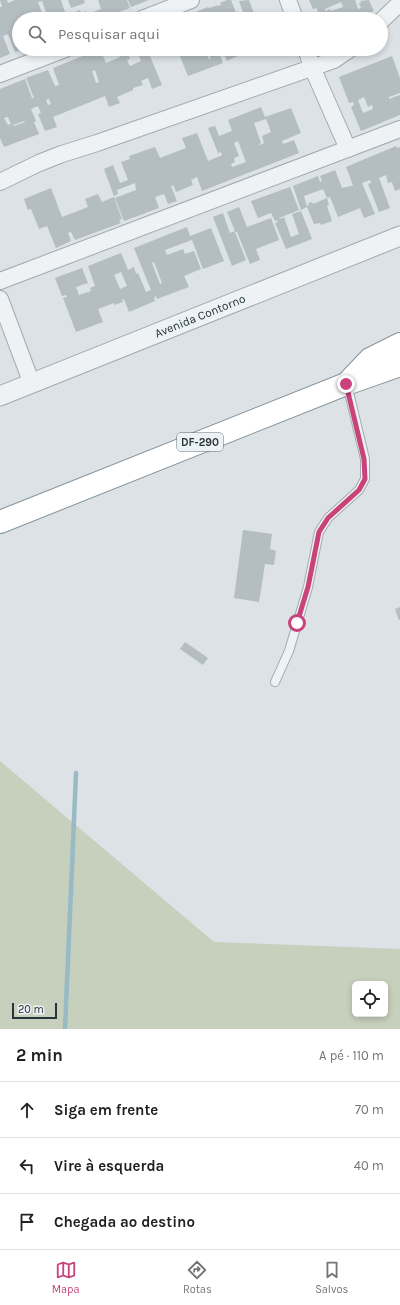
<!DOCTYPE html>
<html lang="pt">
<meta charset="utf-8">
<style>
body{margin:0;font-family:Karla,sans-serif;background:#f6f6f6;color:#202124}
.controls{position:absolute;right:12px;bottom:12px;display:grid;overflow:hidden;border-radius:6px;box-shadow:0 2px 6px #0003}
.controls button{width:36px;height:36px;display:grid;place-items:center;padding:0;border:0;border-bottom:1px solid #e0e0e0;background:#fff;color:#202124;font:20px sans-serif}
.scale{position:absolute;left:12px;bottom:10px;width:45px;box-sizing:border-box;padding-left:4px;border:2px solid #26343b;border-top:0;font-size:11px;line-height:14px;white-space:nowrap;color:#26343b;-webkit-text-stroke:3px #ebf1f4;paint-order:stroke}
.stop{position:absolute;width:12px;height:12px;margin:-9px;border:3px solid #ca427b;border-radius:50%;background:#fff}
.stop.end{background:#ca427b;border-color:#fff;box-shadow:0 1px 4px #0008}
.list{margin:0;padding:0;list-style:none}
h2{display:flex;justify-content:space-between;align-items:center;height:52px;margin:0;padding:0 16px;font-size:17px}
h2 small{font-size:13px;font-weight:400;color:#757577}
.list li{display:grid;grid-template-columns:26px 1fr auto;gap:12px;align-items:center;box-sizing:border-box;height:56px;padding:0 16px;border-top:1px solid #e0e0e0}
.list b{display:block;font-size:15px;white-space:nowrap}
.list em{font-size:13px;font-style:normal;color:#757577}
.icon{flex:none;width:22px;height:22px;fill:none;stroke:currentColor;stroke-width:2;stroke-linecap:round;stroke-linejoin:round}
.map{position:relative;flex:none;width:400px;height:1029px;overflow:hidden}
.search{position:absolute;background:#fff;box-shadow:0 2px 6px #0003;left:12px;right:12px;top:12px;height:44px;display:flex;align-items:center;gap:10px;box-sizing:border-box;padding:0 14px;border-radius:22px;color:#757577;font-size:15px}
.sheet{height:220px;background:#fff}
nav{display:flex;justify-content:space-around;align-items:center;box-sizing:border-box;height:56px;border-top:1px solid #e0e0e0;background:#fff;font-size:11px;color:#757577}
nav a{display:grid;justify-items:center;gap:2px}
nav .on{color:#ca427b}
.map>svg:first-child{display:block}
</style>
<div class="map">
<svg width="400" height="1029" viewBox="0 0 400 1029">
<rect width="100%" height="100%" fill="#dce2e6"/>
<path fill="#c7cfbd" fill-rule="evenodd" d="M0,761L214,942L400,949V1029H0ZM355,984H385V1014H355Z"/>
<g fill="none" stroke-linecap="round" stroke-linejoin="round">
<path stroke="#97bac5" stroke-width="4.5" d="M65,1029L76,773"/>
</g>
<g fill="#b3bdc2" fill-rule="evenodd">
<path d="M0,0H7L8,3L15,0H61L66,15L55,19H19V49H24L15,52L8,34L3,36L10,54L0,58V7H2ZM42,1L46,12L42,13L38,2Z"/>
<path d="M68,0H84L85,3L71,8Z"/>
<path d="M98,0H127L130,8L100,19H76L74,15H76L75,12L80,10L81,13L86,11L88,14L101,9Z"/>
<path d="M128,0H149L131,7Z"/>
<path d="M227,0H231L238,18L244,15L239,1L249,0L256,19H179L208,7L209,8L218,5V6L221,5L220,3Z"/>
<path d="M309,0H355L358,9L361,8L359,3H361L360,1L369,0L374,11L361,15L360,13L353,16L352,12L342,15L343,19L335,18L317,19L315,15L318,13L317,8L313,9ZM341,2L343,7L331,11L330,9L325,11V9Z"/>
<path d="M100,49L106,63L120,57L117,49H126L130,59L127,60L130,66L141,61L136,49H147L162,85L152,89L148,78L141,81L143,85L133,88V90L117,97L120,103L109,107L105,96L53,117L57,127L45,131L38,114L41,113L38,106L31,109L36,121L34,122L39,134L4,147L0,138V89L25,79L32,98H34L26,78L48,70L55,86L59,85L53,68ZM95,70L99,82L96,83L92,71ZM49,99L51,104L48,105L46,100ZM8,117L11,124L8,125L4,118ZM24,121L25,122L14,126L13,125Z"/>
<path d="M177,49H205L209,59H211L207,49H238L240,55L227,61L223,51L219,52L223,63L188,76Z"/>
<path d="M392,56L400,78V93L389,97V99L400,95V115L361,131L351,107L354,105L353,102L349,103L339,77ZM364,97L368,107L372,105L373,109L363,113L358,100Z"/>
<path d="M261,107L265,117L291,108L301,133L282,141L283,144L294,140L299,153L202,191L197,177L191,180L193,185L176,192L173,185L171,186L177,201L168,204L164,194L155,197L159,208L124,221L115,198L136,190L135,183L117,190L118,194L114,196L104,169L113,165L120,183L128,180L121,162L130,159L129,156L155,147L160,158L186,148L182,138L197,133L208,161L220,156L222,155L221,152L218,153L208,128L215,126L219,136L232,131L228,120ZM266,119L271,132L262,136L264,143L260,145L259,144L261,143L254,123ZM238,141L246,162L232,167L231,164L235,162L234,158L239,156L234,143Z"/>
<path d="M396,146L397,148L400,147V189L395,191L392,182L388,183L386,175L379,178L390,208L379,212L368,184L371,183L370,180L362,183L375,214L364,218L360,208L338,217L330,197L327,198L329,205L327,206L332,221L321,225L320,223L314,224L307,207L301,210L293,186L318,176L320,182L322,181L320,176L335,170L342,188L351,186L353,185L346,167ZM323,189L327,198L313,204L312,202L308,203L309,205L307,206L304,196Z"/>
<path d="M290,187L299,210L279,218L280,219L284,217L291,237L299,234L292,214L301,211L312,239L286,249L275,223L278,222L277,220L275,221L271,213L258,218L251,201Z"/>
<path d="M51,188L62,217L88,207L85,199L98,194L102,202L114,197L122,219L119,220L121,223L75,240L71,232L68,233L71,241L56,248L47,226L39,229L31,209L28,210L24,199Z"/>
<path d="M239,207L247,227L271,218L279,240L256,249L260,260L250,264L237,232H235L246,260L232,266L213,217L223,213L230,233L235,231L227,212Z"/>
<path d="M187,227L190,236L211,228L224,261L203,269L192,240L165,250L167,255L183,249L185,254L194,251L201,269L184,276L189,287L157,299L156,296L154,298L155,301L129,312L124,299L122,300L123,302L114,305V303L98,309L103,322L76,332L63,298L67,297L66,295L62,296L55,278L82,268L88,283L76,287L79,295L91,291L90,288L95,286L88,266L121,253L128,270L134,267L136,274L138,273L146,292L151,290L134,248ZM154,262L162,283L160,284L152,263ZM121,272L127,286L120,289L114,275Z"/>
<path d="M243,530L272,534L270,549L276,551L274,565L265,564L259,602L234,598Z"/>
<path d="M400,607V620H399L395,609Z"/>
<path d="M185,642L208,658L203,665L180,649Z"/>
</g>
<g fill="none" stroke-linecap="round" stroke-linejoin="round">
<g stroke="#a2aaaf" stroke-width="10">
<path id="service" d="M275,682L289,651L308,587L319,532L328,518L359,490L365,479V459L347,384"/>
</g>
<g stroke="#a2aaaf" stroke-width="18">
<g id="minor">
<path d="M288,0L295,19"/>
<path d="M142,19L191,0"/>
<path d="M381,21L398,5"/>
<path d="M306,49L312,67L348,149"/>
<path d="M0,74L65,49"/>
<path d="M0,182L39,163L62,154L97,143L334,60L350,49"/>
<path d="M0,281L400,129"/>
<path d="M0,299L32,384"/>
</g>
</g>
<g stroke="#a2aaaf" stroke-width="21">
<path id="tertiary" d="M0,396L400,236"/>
</g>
<g stroke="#84949c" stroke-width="24">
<g id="trunk">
<path d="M350,380L370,359L400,344"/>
<path d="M0,522L346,384L400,365"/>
</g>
</g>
<use href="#service" stroke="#eef2f4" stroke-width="8"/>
<use href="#minor" stroke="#eef2f4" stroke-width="16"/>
<use href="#tertiary" stroke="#eef2f4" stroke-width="19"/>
<use href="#trunk" stroke="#fff" stroke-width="22"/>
</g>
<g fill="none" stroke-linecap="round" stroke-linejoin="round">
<path stroke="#ca427b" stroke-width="5" d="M297,623L308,587L319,532L328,518L359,490L365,479L364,459L346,384"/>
</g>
<g text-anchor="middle" stroke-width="3" stroke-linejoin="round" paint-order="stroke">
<rect fill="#ebf1f4" stroke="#616d72" stroke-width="1" x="177" y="433" width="46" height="18" rx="3"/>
<g font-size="11" font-weight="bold" fill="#26343b">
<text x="200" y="446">DF-290</text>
</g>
<g font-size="12" fill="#26343b" stroke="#ebf1f4">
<text transform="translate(200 316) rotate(-22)" y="4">Avenida Contorno</text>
</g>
</g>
</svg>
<div class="controls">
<button><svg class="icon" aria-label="locate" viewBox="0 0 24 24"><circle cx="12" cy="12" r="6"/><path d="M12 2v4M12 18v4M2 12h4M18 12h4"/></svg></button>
</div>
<div class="scale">20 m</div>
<div class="stop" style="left:297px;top:623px"></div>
<div class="stop end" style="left:346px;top:384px"></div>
<div class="search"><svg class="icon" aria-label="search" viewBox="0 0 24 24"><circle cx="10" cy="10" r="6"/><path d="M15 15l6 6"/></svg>Pesquisar aqui</div>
</div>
<section class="sheet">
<h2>2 min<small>A pé · 110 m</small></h2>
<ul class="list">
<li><svg class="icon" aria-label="ahead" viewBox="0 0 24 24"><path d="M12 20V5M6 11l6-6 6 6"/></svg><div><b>Siga em frente</b></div><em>70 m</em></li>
<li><svg class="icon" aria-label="left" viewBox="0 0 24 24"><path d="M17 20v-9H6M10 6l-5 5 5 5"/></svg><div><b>Vire à esquerda</b></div><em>40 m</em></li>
<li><svg class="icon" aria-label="arrive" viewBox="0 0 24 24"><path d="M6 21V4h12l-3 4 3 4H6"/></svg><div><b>Chegada ao destino</b></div></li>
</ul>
</section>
<nav>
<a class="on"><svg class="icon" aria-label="map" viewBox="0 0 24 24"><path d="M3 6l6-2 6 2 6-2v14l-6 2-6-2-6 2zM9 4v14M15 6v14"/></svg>Mapa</a>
<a><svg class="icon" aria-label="directions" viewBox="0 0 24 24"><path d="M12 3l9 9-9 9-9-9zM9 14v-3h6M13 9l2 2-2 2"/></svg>Rotas</a>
<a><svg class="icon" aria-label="saved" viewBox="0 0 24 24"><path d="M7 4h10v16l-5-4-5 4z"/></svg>Salvos</a>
</nav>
